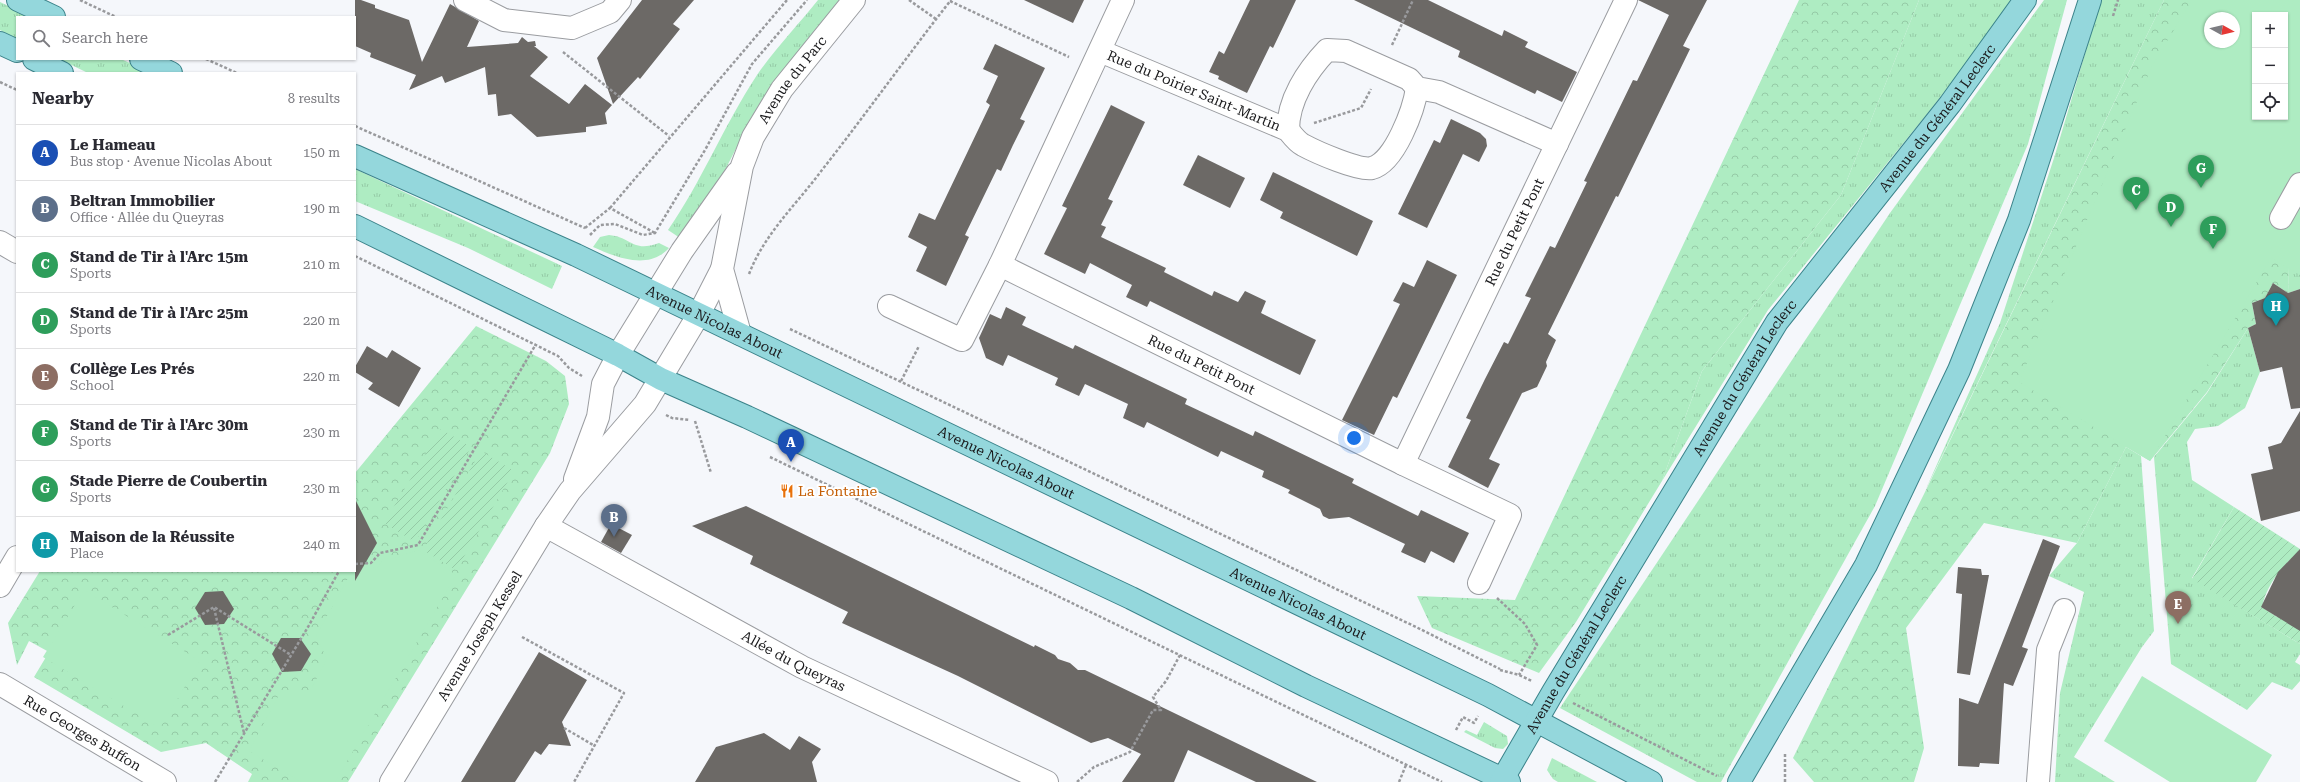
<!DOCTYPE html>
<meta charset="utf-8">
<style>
body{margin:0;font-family:"Roboto Serif",serif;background:#f2f2f3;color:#2b2b33}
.controls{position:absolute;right:12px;top:12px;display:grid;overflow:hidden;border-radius:0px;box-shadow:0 1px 3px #0004}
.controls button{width:36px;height:36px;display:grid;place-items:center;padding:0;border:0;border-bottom:1px solid #e1e1e2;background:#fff;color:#2b2b33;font:20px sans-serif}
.compass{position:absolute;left:2204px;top:12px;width:36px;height:36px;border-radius:50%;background:#fff;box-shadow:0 1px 3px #0004;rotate:98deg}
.you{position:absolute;left:1354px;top:438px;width:14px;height:14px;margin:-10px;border:3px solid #fff;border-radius:50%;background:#1a73e8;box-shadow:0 0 0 6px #1a73e833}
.badge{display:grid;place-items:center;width:26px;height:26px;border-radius:50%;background:#ac246a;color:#fff;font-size:13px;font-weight:700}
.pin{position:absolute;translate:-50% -33px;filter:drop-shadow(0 1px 2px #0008)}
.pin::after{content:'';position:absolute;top:21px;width:14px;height:12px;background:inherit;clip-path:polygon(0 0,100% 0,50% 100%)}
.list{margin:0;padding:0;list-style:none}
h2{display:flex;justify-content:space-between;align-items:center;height:52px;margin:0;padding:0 16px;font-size:17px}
h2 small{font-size:13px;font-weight:400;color:#7c7c81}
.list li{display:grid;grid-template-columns:26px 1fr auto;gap:12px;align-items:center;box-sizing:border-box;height:56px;padding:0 16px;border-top:1px solid #e1e1e2}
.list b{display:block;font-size:15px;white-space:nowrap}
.list p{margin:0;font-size:13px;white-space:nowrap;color:#7c7c81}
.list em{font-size:13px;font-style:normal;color:#7c7c81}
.icon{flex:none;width:22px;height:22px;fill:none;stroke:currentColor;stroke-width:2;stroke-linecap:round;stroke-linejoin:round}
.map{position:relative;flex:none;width:2300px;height:782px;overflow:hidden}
.search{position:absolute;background:#fff;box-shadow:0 1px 3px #0004;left:16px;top:16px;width:340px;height:44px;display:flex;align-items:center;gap:10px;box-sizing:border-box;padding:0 14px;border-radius:0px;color:#7c7c81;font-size:15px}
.panel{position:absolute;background:#fff;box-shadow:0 1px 3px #0004;left:16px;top:72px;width:340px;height:500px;border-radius:0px}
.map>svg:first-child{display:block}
</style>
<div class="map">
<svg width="2300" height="782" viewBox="0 0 2300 782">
<defs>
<pattern id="grass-tufts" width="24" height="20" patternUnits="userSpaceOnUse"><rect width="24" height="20" fill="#aeecc2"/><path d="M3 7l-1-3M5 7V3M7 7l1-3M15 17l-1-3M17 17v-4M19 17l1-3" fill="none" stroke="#95caa6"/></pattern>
<pattern id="forest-crowns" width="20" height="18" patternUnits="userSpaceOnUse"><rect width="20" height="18" fill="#aeecc2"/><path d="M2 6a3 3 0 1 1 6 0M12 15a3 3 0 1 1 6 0" fill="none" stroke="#95caa6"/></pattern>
<pattern id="garden-furrows" width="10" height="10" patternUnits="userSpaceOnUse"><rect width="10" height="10" fill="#aeecc2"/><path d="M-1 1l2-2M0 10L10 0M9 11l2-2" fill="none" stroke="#95caa6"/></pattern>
</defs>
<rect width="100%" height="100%" fill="#f5f7fb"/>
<g fill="url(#grass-tufts)">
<path d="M818,0H841L773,83L754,113L718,184L680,238L668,230C702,181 724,125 757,75C775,49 798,25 818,0Z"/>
<path d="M1919,0H2016L1927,114L1768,310L1662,481L1702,371L1841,195Z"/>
<path d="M2044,0H2067L2028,144L1875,506L1721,782H1697L1560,708L1890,213Z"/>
<path d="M2101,0H2164L1925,491L2000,323L2054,158Z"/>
<path d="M0,2L32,17H17V39L0,30Z"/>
<path d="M59,59H121L151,73H88Z"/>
<path d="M355,169L562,266L552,289L468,248L355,201Z"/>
<path d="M609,235C632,237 632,253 659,243L669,248C648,271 616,257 593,247L600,237Z"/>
<path d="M2300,251V289L2288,293L2289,257Z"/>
<path d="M2248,328L2260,372L2245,408L2218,426L2195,429L2187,442L2192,480L2234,507L2192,578L2300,644V654L2295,662L2300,665V681L2292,690L2272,682L2247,710L2171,664L2154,457L2207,393Z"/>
<path d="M2126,447L2141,456L2154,631L2142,647L2074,757L2115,782H2055L2060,693L2084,592L2049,576L2077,543Z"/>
<path d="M1484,722L1507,736L1508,744L1503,749L1495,748L1464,732L1466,730L1477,735Z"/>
<path d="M1552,758L1597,782H1558L1553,779L1547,770Z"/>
</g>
<g fill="url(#forest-crowns)">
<path d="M1799,0H1919L1841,195L1702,371L1662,481L1576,622L1539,673L1432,628L1417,596L1515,600Z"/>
<path d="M2164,0H2263L2234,18H2210L2201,24L2231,233L2290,243L2288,293L2273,283L2265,298L2252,303L2256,324L2248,328L2207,392L2150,461L2126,447L2077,543L1984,523L1906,628L1924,748L1914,782H1814L1793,758L1925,492Z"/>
<path d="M476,326L546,361L565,376L569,404L550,453L348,782H248L252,774L206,743L161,752L34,677L49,652L29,641L17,665L8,623L40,571H355V473Z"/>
</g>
<g fill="url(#garden-furrows)">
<path d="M441,429L471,447L415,542L384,523Z"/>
<path d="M481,451L514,471L456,570L423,550Z"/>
<path d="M2234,507L2300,549V565L2291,559C2277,573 2266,588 2262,607L2277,617L2300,598V644L2192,579Z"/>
</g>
<g fill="#aeecc2" fill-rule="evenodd">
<path d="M2192,0H2300V275L2271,258L2150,461L2019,382L2152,66ZM2255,15H2285V117H2255ZM2210,18H2234V42H2210Z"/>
<path d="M418,550L456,575L335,782H301L249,751L281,691H310L327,659L316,636L352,571H355V567L377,568L384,558L392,559Z"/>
<path d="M84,590L200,661L160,728L43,657Z"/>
<path d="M2142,676L2272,755L2256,782H2170L2104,741Z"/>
</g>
<g fill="#6c6966">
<path d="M355,0H361L375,5V8L409,20L422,62L450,4L479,21L467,47L518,43L522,37L528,42L535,41L536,46H534L548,57L530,76L569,104L585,84L612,105L605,113L607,124L586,127V132L537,137L511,114L498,116L496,94L488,95L485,67L445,83L442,76L409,90L416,75L370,57L371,53L355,46Z"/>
<path d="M642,0H694L673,24L680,29L640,79L638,77L613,104L597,58Z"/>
<path d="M1024,0H1084L1073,23Z"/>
<path d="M1250,0H1296L1273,48L1270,46L1247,93L1218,79L1219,76L1209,72L1219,51L1224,54Z"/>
<path d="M1354,0H1428L1502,36L1504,30L1528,42L1525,47L1577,72L1562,102L1537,90L1535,94L1458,57L1460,51Z"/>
<path d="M1638,0H1707L1683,46L1690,49L1618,197L1616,196L1548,334L1556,340L1546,362L1547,366L1537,387L1522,393L1489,459L1500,464L1488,488L1448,467L1471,420L1466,418L1485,379L1504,342L1508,344L1531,298L1525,296L1550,246L1555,248L1587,182L1584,181L1633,80L1637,81L1669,15Z"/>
<path d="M995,44L1045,68L1020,119L1025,121L1013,145L1001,171L997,169L965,235L969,237L946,286L916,271L927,247L908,237L919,213L935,220L990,105L986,102L998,76L983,69Z"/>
<path d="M1111,105L1145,122L1108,199L1113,201L1101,225L1106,227L1101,237L1166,268L1164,272L1212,296L1214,291L1238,302L1245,291L1266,301L1261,313L1316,340L1300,375L1150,301L1147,307L1126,297L1132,285L1090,263L1085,274L1044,254L1067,208L1062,206Z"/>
<path d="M1451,119L1480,133L1486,139L1487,146L1479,162L1463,154L1427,228L1398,214L1434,140L1440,143Z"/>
<path d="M1198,155L1245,178L1230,208L1183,185Z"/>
<path d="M1273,172L1373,221L1357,256L1280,218L1283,212L1260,200Z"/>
<path d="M1427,260L1457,275L1397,398L1393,396L1374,435L1342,420L1400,304L1393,301L1403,282L1414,287Z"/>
<path d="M2273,283L2288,293L2300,289V408L2291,409L2282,367L2260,372L2248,328L2256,324L2252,303L2265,298Z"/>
<path d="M1006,307L1026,317L1022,325L1073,349L1075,345L1187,399L1185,404L1253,436L1255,431L1290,448L1354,479L1352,483L1418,516L1421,510L1469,533L1454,563L1431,551L1425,563L1401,552L1405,544L1349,517L1329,519L1323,516L1320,509L1288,493L1290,490L1262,477L1264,471L1221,451L1218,457L1147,422L1144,428L1123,418L1128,404L1085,384L1079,396L1055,385L1058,378L1008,355L1003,366L986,358L979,338L990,314L1001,319Z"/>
<path d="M367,346L387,358L392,350L421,368L399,407L368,389L373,383L355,372V367Z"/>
<path d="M2300,411V511L2261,521L2251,474L2273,469L2268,447L2281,443Z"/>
<path d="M355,499L377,543L355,581Z"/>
<path d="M746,506L1034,647L1035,645L1055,655L1058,659L1070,663L1078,670H1085L1317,782H1256L1188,750L1174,782H1122L1141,754L1108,738L1091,743L958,676L842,623L848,612L750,564L753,556L692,526Z"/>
<path d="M611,524L632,535L621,553L601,542Z"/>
<path d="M2043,539L2060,546L2022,647L2028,649L2013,686L2004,683L1999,764L1980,763L1979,767L1958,766L1959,698L1978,704Z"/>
<path d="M2300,549V631L2261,607L2278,572Z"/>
<path d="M1958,567L1981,569L1982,575H1989L1970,675L1957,673L1962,594L1956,593Z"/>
<path d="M223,591L234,609L224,624L205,625L195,608L205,592Z"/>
<path d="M281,638H300L311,654L301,671L282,672L272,654Z"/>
<path d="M539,652L587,680L562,722L571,746L549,744L541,755L535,751L515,782H461Z"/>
<path d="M764,733L790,750L799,736L821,749L812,762L817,782H695L716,747Z"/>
</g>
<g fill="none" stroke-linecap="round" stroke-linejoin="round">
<g stroke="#9a9ca0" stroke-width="24">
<g id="minor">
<path d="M465,0L504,20L572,28L610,12L620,0"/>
<path id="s1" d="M1123,0L1000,265L1403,464L1626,0"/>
<path id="s2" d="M1100,51L1288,130C1292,135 1297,142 1303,145C1316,152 1359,171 1372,168C1395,162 1414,109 1417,88"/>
<path d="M1288,130C1288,100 1307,71 1327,50L1346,51L1409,79L1417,88L1439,92L1557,144"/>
<path d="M2281,218L2300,184"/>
<path d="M0,242L17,252"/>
<path d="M889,306L962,340L1000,265"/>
<path id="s3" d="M740,334L722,269L742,166L753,137L782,89L854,0"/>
<path d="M1403,464L1510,515L1479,583"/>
<path d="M575,479L598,417L603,384L618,355L682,251L737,173"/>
<path id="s4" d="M546,526L802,667L1047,782"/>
<path d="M0,586L17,557"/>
<path id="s5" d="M0,684L165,782"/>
<path id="s6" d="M391,782L546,526L570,491L645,404L699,314L722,269"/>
<path d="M2038,782L2048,650L2064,610"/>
</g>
</g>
<g stroke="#3b838a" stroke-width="24">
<g id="major">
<path d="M18,0L54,17"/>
<path d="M0,43L17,51"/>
<path d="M34,59L62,73"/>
<path d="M141,59L171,73"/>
<path id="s7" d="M355,156L576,255L1488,695L1651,782"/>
<path d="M355,226L618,355L661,379L747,417L1131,598L1306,686L1509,782"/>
<path id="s8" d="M1501,782L1553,692L1777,322L1950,104L2025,0"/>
<path d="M1739,782L1866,565L1959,370L2019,220L2090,0"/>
</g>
</g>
<g stroke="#999a9d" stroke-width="2.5" stroke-dasharray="3 2" stroke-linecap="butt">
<path d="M80,0L116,17"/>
<path d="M909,0L936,19"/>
<path d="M950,1L1069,57"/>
<path d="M2113,16L2118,0"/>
<path d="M1392,45L1413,0"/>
<path d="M563,52L669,136"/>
<path d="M206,59L237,73"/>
<path d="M0,82L17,90"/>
<path d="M1314,123L1361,108L1371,89"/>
<path d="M355,126L585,228"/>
<path d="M610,208L787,0"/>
<path d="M585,228L610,208L655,233"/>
<path d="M590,235L600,225L615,224L643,235L655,233L705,150L752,64L807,0"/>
<path d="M355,256L558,356L569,368L582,376"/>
<path d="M749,274C765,233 796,205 822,170C866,114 907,56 951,0"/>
<path d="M790,329L1416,627L1500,669"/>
<path d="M901,381L919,346"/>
<path d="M666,415L672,418L690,420"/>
<path d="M695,421L711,473"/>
<path d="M770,457L1442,782"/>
<path d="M355,564L371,563L380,553L418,545L536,344"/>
<path d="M1497,598L1525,624L1537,645L1519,675"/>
<path d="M214,608L244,733"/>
<path d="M168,635L214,607L291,655"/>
<path d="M522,637L624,693L574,782"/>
<path d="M1500,670L1519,675L1532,681"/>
<path d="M1573,703L1717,776"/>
<path d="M564,728L595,746"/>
<path d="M1456,730L1463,717L1474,723L1478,716"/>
<path d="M215,782L308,627L339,571"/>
<path d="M1077,782L1094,767L1130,752L1153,710H1161L1153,697L1166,681L1180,655"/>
<path d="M1399,782L1406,765"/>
<path d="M1785,782V753"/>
</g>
<use href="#minor" stroke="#fff" stroke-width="22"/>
<use href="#major" stroke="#94d7dc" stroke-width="22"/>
</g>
<defs>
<g id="restaurant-bare" transform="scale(1.08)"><path d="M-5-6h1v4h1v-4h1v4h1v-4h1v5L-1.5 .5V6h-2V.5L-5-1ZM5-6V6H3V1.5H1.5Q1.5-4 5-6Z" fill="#e8710a" stroke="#fff" stroke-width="2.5" paint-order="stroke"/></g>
</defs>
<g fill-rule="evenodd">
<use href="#restaurant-bare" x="787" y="491"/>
</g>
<g text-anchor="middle" stroke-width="4" stroke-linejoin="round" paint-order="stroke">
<g font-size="14" fill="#1a1a1c" stroke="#fff">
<text dy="5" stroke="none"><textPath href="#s3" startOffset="273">Avenue du Parc</textPath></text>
<text dy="5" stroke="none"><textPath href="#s2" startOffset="102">Rue du Poirier Saint-Martin</textPath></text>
<text dy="5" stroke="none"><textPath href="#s8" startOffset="796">Avenue du Général Leclerc</textPath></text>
<text dy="5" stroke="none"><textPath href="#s1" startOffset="999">Rue du Petit Pont</textPath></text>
<text dy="5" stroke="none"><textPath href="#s7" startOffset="396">Avenue Nicolas About</textPath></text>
<text dy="5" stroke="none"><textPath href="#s1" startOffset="517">Rue du Petit Pont</textPath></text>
<text dy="5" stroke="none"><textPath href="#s8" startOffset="472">Avenue du Général Leclerc</textPath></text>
<text dy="5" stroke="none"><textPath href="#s7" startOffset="720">Avenue Nicolas About</textPath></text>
<text dy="5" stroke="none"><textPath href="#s7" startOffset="1044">Avenue Nicolas About</textPath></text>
<text dy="5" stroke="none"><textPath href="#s6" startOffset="171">Avenue Joseph Kessel</textPath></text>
<text dy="5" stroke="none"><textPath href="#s8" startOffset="148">Avenue du Général Leclerc</textPath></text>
<text dy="5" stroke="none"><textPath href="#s4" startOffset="282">Allée du Queyras</textPath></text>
<text dy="5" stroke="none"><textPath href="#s5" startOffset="96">Rue Georges Buffon</textPath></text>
</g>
<g font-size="14" fill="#c56008" stroke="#fff" text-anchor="start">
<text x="798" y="496">La Fontaine</text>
</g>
</g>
</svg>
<div class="controls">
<button>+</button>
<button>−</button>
<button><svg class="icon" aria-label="locate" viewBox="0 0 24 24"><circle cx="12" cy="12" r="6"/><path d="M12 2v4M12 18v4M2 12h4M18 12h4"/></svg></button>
</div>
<svg class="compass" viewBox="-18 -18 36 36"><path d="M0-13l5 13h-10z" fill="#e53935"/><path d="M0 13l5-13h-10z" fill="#7c7c81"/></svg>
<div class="you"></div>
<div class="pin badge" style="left:791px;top:462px;background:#1a4fb4">A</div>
<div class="pin badge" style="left:614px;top:537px;background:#5c6f8a">B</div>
<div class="pin badge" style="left:2136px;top:210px;background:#2e9e5b">C</div>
<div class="pin badge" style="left:2171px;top:227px;background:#2e9e5b">D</div>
<div class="pin badge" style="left:2178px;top:624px;background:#8d6e63">E</div>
<div class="pin badge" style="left:2213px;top:249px;background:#2e9e5b">F</div>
<div class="pin badge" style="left:2201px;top:188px;background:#2e9e5b">G</div>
<div class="pin badge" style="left:2276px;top:326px;background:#0f9aa8">H</div>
<div class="search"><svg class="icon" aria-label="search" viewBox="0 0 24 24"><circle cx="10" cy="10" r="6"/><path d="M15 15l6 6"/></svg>Search here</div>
<section class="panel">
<h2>Nearby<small>8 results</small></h2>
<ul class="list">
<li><span class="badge" style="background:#1a4fb4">A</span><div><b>Le Hameau</b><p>Bus stop · Avenue Nicolas About</p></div><em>150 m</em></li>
<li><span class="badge" style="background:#5c6f8a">B</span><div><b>Beltran Immobilier</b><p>Office · Allée du Queyras</p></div><em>190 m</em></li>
<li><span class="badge" style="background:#2e9e5b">C</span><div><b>Stand de Tir à l'Arc 15m</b><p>Sports</p></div><em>210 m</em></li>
<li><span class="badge" style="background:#2e9e5b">D</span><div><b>Stand de Tir à l'Arc 25m</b><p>Sports</p></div><em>220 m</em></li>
<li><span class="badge" style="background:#8d6e63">E</span><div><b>Collège Les Prés</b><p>School</p></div><em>220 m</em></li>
<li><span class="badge" style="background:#2e9e5b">F</span><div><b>Stand de Tir à l'Arc 30m</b><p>Sports</p></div><em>230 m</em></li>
<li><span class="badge" style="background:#2e9e5b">G</span><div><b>Stade Pierre de Coubertin</b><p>Sports</p></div><em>230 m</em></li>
<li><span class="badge" style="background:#0f9aa8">H</span><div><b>Maison de la Réussite</b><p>Place</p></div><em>240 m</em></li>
</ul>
</section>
</div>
